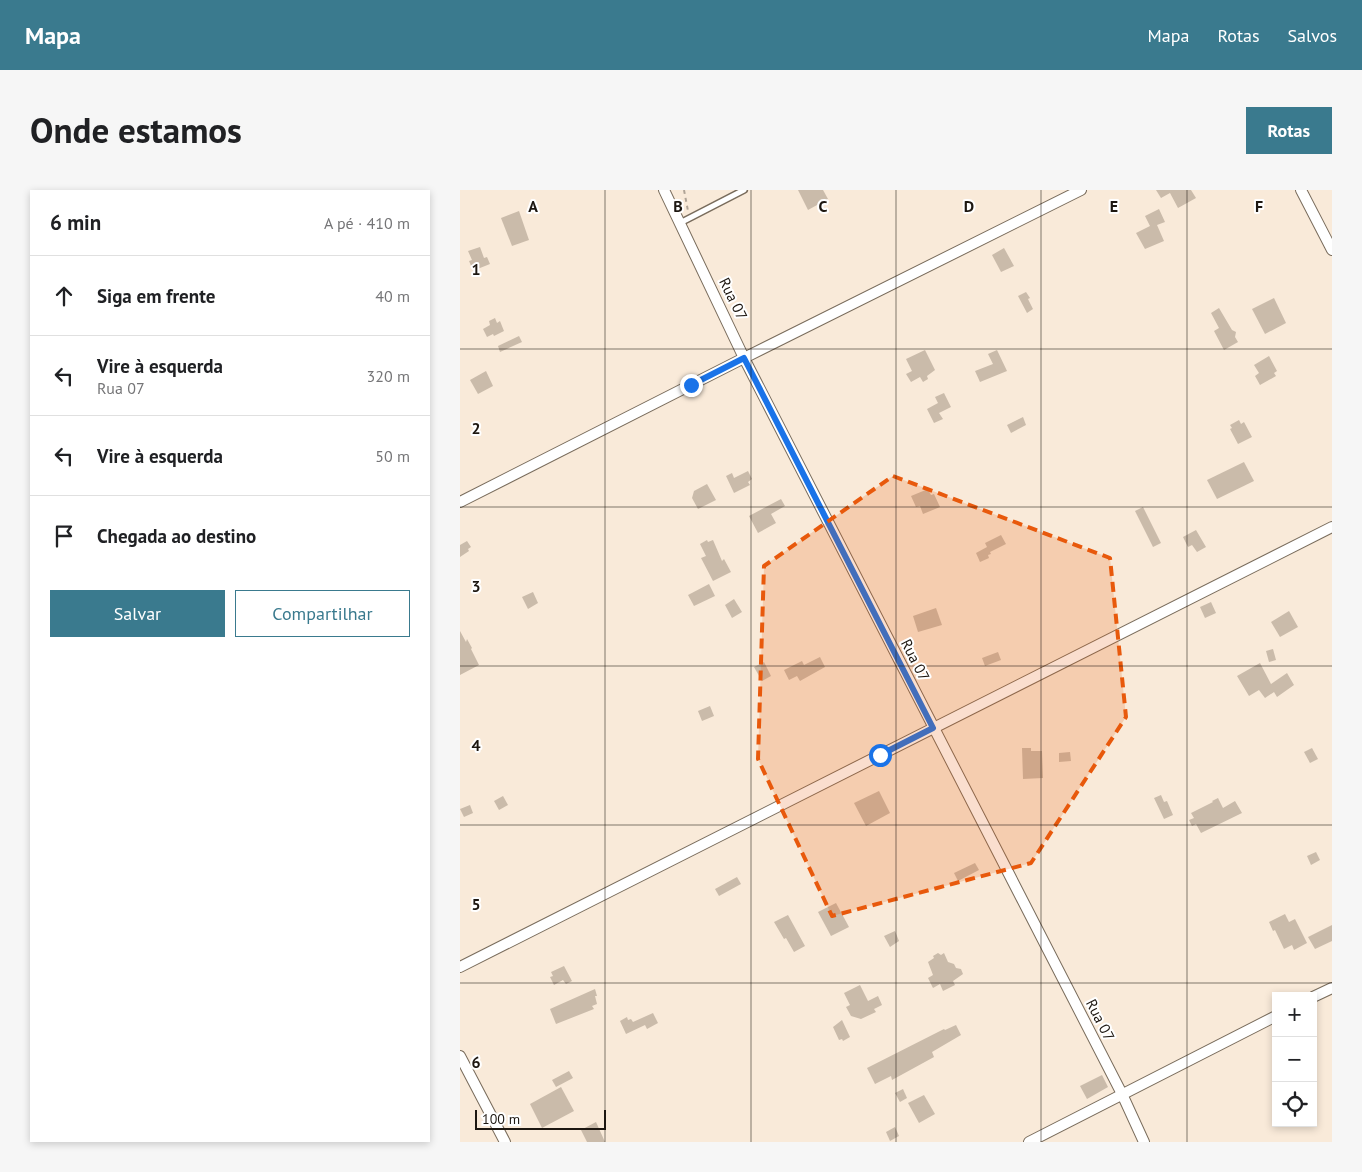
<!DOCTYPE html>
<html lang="pt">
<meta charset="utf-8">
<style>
body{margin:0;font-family:"PT Sans",sans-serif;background:#f6f6f6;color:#202124}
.controls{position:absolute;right:15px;bottom:15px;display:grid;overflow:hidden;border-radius:0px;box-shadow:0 2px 8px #0003}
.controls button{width:45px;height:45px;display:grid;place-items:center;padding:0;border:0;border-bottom:1px solid #e0e0e0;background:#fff;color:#202124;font:25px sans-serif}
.scale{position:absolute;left:15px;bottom:12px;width:131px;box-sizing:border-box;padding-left:5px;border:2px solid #1d1711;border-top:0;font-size:14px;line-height:18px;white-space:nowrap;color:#1d1711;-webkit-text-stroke:4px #fff;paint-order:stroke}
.stop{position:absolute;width:15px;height:15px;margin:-11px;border:4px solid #1a73e8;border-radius:50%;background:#fff}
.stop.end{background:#1a73e8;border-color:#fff;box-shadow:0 1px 5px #0008}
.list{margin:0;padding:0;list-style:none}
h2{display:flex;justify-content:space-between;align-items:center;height:65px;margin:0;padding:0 20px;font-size:21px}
h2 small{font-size:16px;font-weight:400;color:#757577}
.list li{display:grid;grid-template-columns:32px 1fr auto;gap:15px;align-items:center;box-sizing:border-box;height:80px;padding:0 20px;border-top:1px solid #e0e0e0}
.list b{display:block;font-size:19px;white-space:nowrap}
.list p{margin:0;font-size:16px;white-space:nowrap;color:#757577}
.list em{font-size:16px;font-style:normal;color:#757577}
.actions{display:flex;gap:10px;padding:15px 20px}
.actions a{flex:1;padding:11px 0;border:1px solid #3a7a8e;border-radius:0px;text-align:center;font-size:18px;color:#3a7a8e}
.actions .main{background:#3a7a8e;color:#fff}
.icon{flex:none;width:28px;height:28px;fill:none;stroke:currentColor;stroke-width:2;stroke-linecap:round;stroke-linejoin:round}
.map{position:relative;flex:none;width:872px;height:952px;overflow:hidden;border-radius:0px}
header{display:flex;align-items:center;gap:30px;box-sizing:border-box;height:70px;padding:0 25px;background:#3a7a8e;color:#fff}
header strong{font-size:24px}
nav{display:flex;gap:28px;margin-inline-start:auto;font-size:18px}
.intro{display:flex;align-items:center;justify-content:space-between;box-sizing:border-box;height:120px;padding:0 30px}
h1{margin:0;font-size:35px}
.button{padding:12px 22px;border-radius:0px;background:#3a7a8e;color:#fff;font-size:18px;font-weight:700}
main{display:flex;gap:30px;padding:0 30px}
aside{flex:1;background:#fff;border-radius:0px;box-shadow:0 2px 8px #0003}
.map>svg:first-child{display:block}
</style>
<header>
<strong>Mapa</strong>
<nav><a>Mapa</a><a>Rotas</a><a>Salvos</a></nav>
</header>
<div class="intro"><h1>Onde estamos</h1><a class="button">Rotas</a></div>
<main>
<aside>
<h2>6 min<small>A pé · 410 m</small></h2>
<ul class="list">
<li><svg class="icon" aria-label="ahead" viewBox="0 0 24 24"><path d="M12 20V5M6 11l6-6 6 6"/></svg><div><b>Siga em frente</b></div><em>40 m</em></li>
<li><svg class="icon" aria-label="left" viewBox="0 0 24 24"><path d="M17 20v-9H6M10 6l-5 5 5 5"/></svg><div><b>Vire à esquerda</b><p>Rua 07</p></div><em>320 m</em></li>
<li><svg class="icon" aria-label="left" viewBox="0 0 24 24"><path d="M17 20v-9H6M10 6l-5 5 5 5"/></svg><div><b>Vire à esquerda</b></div><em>50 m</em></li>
<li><svg class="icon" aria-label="arrive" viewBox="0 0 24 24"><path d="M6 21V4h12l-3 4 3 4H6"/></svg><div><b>Chegada ao destino</b></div></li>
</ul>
<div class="actions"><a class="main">Salvar</a><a>Compartilhar</a></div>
</aside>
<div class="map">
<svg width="872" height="952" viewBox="0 0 872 952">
<rect width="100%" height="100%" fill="#f9ead9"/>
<g fill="#cabbaa">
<path d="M338,0H363L368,9L348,20Z"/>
<path d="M696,0H731L736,8L718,18L710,3L701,8Z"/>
<path d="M699,19L705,32L697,35L704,51L685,59L676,43L690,36L685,26Z"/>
<path d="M59,21L69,50L52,56L41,28Z"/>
<path d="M20,57L24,68L27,67L30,74L15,80L14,77L12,78L9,71L12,70L8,61Z"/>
<path d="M544,58L554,76L541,82L532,65Z"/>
<path d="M566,102L570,108L568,109L573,119L567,123L558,106Z"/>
<path d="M814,108L826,133L805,144L792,119Z"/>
<path d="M759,118L772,140L776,142L775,147L778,152L764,160L754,141L759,138L751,123Z"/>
<path d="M35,128L37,133L40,131L44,141L34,146L33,144L27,147L23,139L30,135L29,131Z"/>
<path d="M59,146L62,152L40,162L38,156Z"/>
<path d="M465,160L475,180L467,186L468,189L463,192L460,187L451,192L446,184L452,181L446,169Z"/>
<path d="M537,160L547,181L520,192L515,181L533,174L528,164Z"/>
<path d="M809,166L817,181L814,183L816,186L800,195L795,186L799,183L794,175Z"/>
<path d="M26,181L33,196L18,204L10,190Z"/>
<path d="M484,203L491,217L479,223L483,229L474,233L467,219L478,213L475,207Z"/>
<path d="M563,227L566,235L551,243L547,235Z"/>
<path d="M779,230L781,234L784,232L792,247L778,254L770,239L772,238L770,235Z"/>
<path d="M784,272L794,291L757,309L747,290Z"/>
<path d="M288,281L292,289L288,292L290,295L274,303L266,286L272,283L274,288Z"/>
<path d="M247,294L256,310L238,319L232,308L234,301Z"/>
<path d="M468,299L471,305L474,304L480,317L463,324L460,316L456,317L451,306Z"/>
<path d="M321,309L325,316L311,324L316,333L298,343L289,326Z"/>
<path d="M683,317L701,353L693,357L675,321Z"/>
<path d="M736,340L746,357L737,362L732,355L728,357L723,347Z"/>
<path d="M541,345L546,354L530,362L531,364L528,365L529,368L520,372L516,363L527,357L525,353Z"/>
<path d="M247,350L248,352L253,350L262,371L264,369L271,382L253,391L241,368L246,366L240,354Z"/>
<path d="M7,351L11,357L8,359L9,361L0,367V355Z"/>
<path d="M249,394L255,406L234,416L228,405Z"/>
<path d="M73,402L78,413L68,419L62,407Z"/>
<path d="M274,409L282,422L272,428L265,415Z"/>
<path d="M751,412L756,423L745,428L740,417Z"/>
<path d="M476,418L482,435L458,442L453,426Z"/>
<path d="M829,421L838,437L820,447L811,432Z"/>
<path d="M0,441L6,452L7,449L12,458L11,459L19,475L0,485Z"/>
<path d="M813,459L816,470L809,472L806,461Z"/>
<path d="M538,462L541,470L525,476L522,468Z"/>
<path d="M360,467L365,477L340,491L337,486L329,490L324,480L342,471L344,475Z"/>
<path d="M304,472L311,486L302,491L294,477Z"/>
<path d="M800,473L811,494L827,483L834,495L817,507L814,502L805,508L799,500L789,506L777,486Z"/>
<path d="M250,516L254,526L242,531L238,521Z"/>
<path d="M562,558H571V561H582L583,588L563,589Z"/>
<path d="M852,558L858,569L850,573L844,562Z"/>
<path d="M610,562L611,571L599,572V563Z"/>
<path d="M419,601L430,623L406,636L394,613Z"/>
<path d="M701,605L704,612L707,611L713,625L704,629L694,608Z"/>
<path d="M43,606L48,615L39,620L34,611Z"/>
<path d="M758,608L763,618L775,611L782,623L741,643L736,634L732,636L729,630L734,628L731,623L753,612L752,611Z"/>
<path d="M10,615L13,623L4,627L0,619Z"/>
<path d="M856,662L860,670L851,675L847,666Z"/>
<path d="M515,673L519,680L498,691L494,683Z"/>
<path d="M277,687L281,694L259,706L255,699Z"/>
<path d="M376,713L389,737L371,746L358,722Z"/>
<path d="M825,724L829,732L835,729L847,753L834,760L832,755L824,759L815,740L813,741L809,732Z"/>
<path d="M328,725L345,756L334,762L326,748L324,749L314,732Z"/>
<path d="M872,735V751L855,759L848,747Z"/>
<path d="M435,741L439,751L430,757L424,746Z"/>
<path d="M478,763L481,765L484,763L488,772L494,774L496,778L501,779L503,784L493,791L495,795L483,801L480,794L473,798L468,788L473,785L468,772L474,768L473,766Z"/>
<path d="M104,776L112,791L106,794L103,790L94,795L90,787L93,786L91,782Z"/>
<path d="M400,795L408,811L418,806L422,815L414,819L416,822L401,829L391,826L386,817L390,815L384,803Z"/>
<path d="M135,799L137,806H135L137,814L132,816L134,819L96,834L90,819Z"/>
<path d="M193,823L198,833L187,839L185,835L166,844L160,831L167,827L168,830L171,829L173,832Z"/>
<path d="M382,830L390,847L383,851L382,849L379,850L373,837Z"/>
<path d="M496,835L501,845L472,862L474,867L432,890L431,886L415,894L407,878L484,839L485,840Z"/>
<path d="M109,881L113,888L96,897L92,890Z"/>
<path d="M642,885L648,897L627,909L620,896Z"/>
<path d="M101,897L114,921L82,938L70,914Z"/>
<path d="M443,899L447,908L440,912L435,903Z"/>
<path d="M464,905L475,924L459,933L448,913Z"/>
<path d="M136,932L145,952H127L121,940Z"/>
<path d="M435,937L439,946L430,951L426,942Z"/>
</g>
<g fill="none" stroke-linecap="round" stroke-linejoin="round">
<g stroke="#796c5c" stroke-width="8">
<path id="lane" d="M220,33L284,0"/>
</g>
<g stroke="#796c5c" stroke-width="12">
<g id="street">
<path d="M204,0L284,168L662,904L684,952"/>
<path d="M841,0L872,60"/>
<path d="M0,312L284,168L621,0"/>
<path d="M0,777L872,337"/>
<path d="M853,807L872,798"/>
<path d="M0,866L45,952"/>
<path d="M569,952L816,826"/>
</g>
</g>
<path stroke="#b0a497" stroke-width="2" stroke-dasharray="4 4" stroke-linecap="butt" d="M224,0L228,21"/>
<use href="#lane" stroke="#fff" stroke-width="5"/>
<use href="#street" stroke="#fff" stroke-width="10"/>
</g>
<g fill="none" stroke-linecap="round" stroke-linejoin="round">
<path stroke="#1a73e8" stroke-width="6" d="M231,195L284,168L473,538L420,565"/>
</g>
<path fill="#e8590c" fill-opacity="0.2" stroke="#e8590c" stroke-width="4" stroke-dasharray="10 6" stroke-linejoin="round" d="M433,286L650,368L666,527L571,673L372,726L298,569L304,376Z"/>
<path fill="none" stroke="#1d1711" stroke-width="1" stroke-opacity="0.55" d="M145,0V952M291,0V952M436,0V952M581,0V952M727,0V952M0,159H872M0,317H872M0,476H872M0,635H872M0,793H872"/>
<g text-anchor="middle" stroke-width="4" stroke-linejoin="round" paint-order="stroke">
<g font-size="15" fill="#1d1711" stroke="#fff">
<text transform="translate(273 109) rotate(64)" y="5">Rua 07</text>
<text transform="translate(455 470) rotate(63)" y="5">Rua 07</text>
<text transform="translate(640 830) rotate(63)" y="5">Rua 07</text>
</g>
</g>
<g font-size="16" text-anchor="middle" font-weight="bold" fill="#1d1711" stroke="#fff" stroke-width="4" stroke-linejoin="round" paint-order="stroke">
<text x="73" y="22">A</text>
<text x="218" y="22">B</text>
<text x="363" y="22">C</text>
<text x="509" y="22">D</text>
<text x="654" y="22">E</text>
<text x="799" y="22">F</text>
<text x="16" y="85">1</text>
<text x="16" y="244">2</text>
<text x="16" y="402">3</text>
<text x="16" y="561">4</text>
<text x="16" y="720">5</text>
<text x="16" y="878">6</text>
</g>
</svg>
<div class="controls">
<button>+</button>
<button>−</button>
<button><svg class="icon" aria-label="locate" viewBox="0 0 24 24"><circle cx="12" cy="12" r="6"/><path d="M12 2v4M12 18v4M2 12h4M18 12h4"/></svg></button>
</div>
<div class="scale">100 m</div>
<div class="stop" style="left:420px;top:565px"></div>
<div class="stop end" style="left:231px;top:195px"></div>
</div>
</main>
